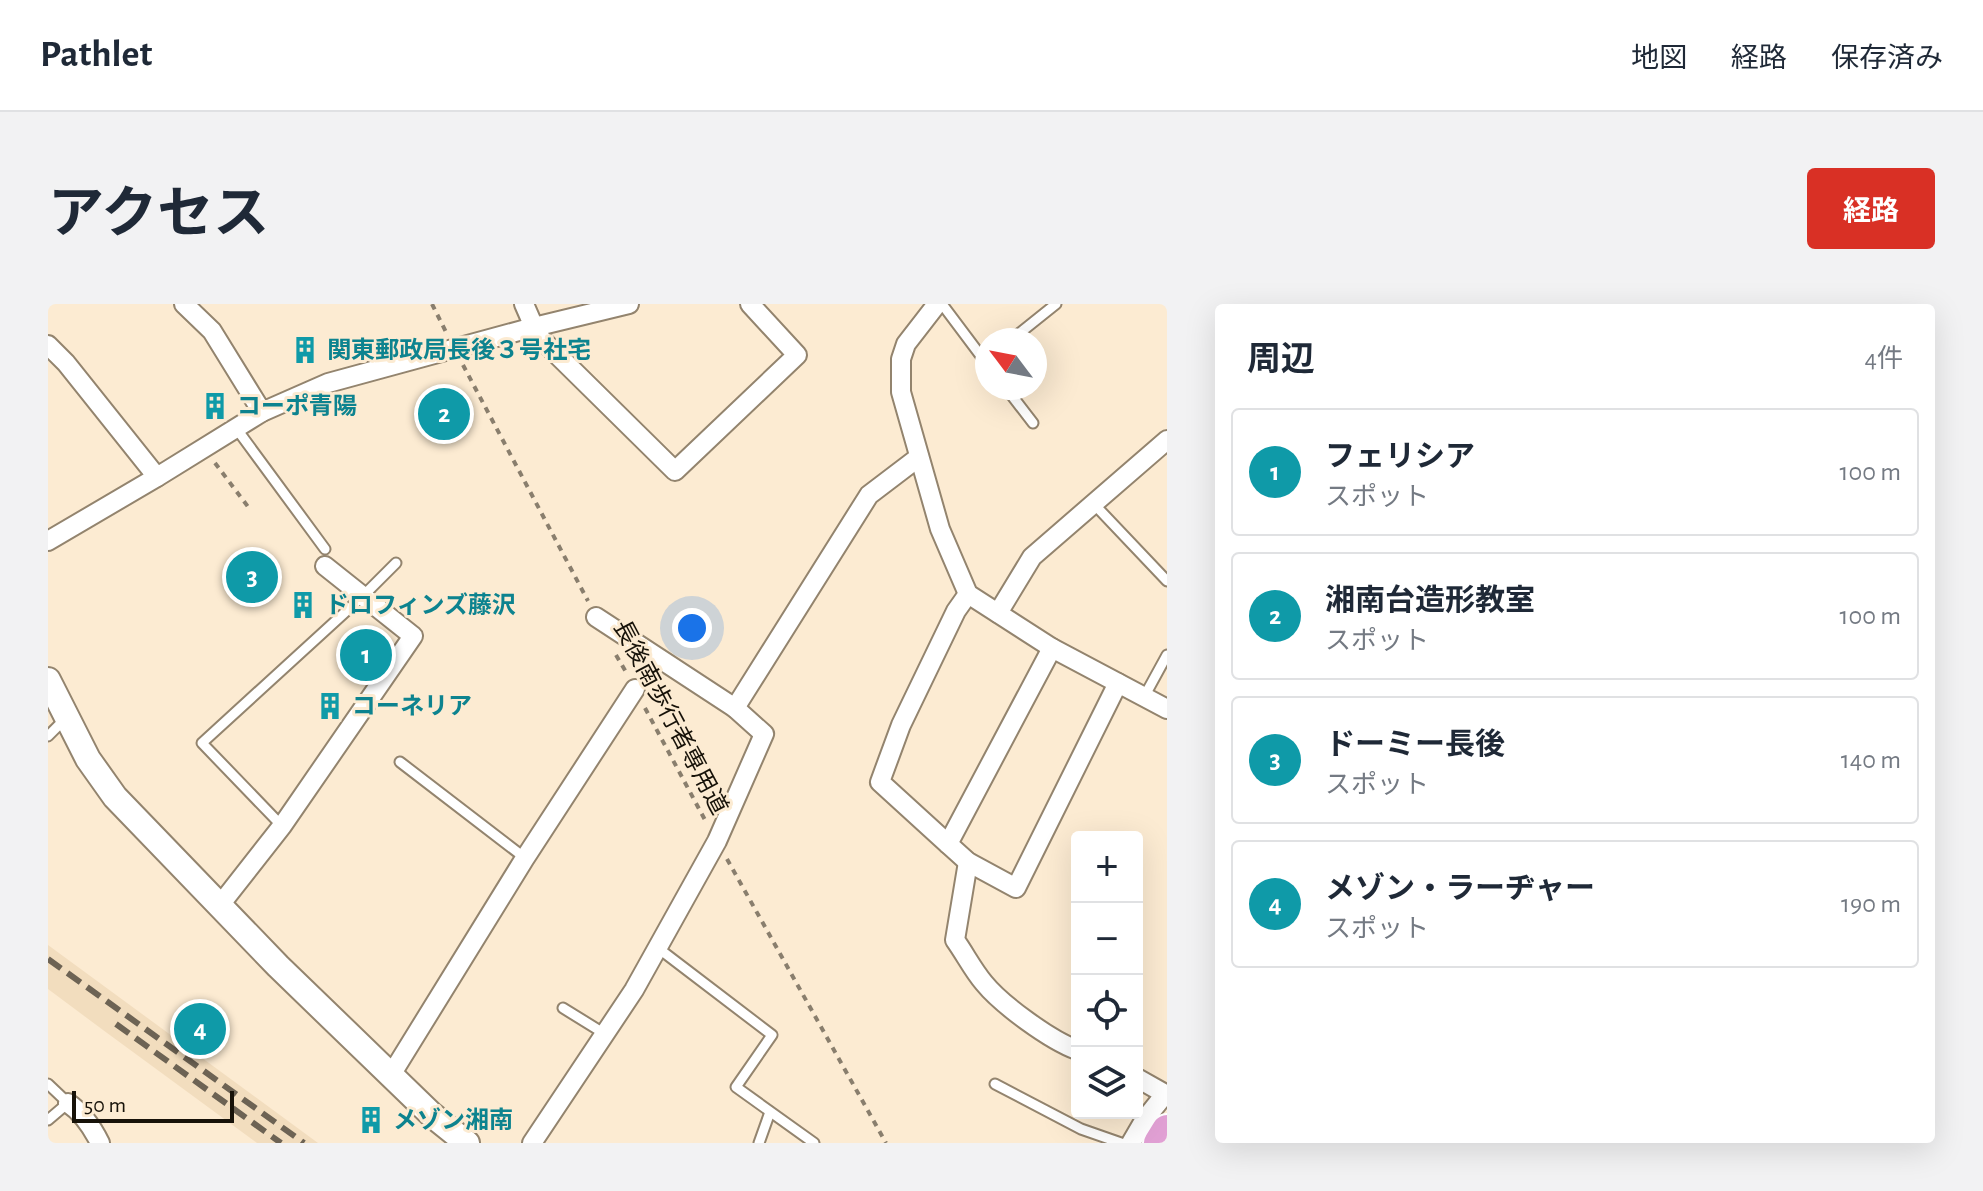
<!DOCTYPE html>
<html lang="ja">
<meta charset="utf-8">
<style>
body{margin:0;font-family:"Alegreya Sans","Noto Sans JP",sans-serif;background:#f2f2f3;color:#1f2937}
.controls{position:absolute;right:24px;bottom:24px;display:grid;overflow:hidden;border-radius:8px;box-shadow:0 8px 32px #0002}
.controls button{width:72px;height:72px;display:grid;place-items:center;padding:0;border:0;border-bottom:2px solid #e0e1e3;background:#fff;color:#1f2937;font:40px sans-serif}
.compass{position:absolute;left:927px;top:24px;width:72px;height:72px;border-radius:50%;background:#fff;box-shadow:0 8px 32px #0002;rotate:302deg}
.scale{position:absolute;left:24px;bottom:20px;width:162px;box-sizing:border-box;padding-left:8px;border:4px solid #171209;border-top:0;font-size:22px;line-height:28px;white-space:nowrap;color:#171209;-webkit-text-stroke:6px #fcebd2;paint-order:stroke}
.you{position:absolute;left:644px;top:324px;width:28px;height:28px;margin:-20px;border:6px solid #fff;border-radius:50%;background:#1a73e8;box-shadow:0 0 0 12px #1a73e833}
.badge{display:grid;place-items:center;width:52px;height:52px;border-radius:50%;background:#d93025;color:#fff;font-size:26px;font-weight:700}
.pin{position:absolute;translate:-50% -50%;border:4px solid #fff;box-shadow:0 2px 8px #0006}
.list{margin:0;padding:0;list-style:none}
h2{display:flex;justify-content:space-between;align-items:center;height:104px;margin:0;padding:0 32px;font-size:34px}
h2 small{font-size:26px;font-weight:400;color:#747a83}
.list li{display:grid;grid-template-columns:52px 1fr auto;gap:24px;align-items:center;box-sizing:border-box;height:128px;margin:0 16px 16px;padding:0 16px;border:2px solid #e0e1e3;border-radius:8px}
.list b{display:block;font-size:30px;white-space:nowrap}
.list p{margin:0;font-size:26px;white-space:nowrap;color:#747a83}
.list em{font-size:26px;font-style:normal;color:#747a83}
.icon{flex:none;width:44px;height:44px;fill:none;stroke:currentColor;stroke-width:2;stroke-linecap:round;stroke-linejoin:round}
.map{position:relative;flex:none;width:1119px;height:839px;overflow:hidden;border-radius:8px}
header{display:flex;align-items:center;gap:48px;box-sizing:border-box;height:112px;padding:0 40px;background:#fff;border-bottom:2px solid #e0e1e3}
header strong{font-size:38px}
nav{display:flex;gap:44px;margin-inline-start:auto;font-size:28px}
.intro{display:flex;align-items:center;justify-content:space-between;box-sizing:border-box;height:192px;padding:0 48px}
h1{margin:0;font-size:56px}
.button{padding:20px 36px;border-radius:8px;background:#d93025;color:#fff;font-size:28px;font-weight:700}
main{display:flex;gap:48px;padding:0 48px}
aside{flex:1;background:#fff;border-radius:8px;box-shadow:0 8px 32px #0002}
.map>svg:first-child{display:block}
</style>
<header>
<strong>Pathlet</strong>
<nav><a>地図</a><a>経路</a><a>保存済み</a></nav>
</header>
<div class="intro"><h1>アクセス</h1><a class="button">経路</a></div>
<main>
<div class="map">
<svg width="1119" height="839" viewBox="0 0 1119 839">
<rect width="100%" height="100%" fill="#fcebd2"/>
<path fill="#f2ddbe" d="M0,642V641L270,839H209L55,726L0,685Z"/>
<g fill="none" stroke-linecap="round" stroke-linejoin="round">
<g stroke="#93846e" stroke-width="13">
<g id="service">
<path d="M894,0L939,60"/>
<path d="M963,36L1008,0"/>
<path d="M958,84L985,119"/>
<path d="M188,124L277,245"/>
<path d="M1045,199L1119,277"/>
<path d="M1096,393L1119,351"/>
<path d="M0,432L17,415"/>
<path d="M352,458L477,554"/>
<path d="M234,522L154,439L316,291L348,259"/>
<path d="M610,644L724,731L688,783L766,839"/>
<path d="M515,704L557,730"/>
<path d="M0,780L20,799L0,816"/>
<path d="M947,780L1033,825L1073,839"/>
<path d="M711,839L722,808"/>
</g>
</g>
<g stroke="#93846e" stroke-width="22">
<g id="minor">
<path d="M136,0L164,27L214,108"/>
<path d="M476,0L486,23"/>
<path d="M889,0L858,40L853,55V88L892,225L920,290L1004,344L1119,405"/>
<path d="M482,24L627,167L749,51L702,0"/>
<path d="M0,41L18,59L109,173"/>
<path d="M0,237L109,173L214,108L280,79L482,24L581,0"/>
<path d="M950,309L984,253L1119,136"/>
<path d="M548,313L687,404L821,191L871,153"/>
<path d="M1004,344L900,540L920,558L968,584L1070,379"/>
<path d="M900,540L832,478L853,421L908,307L920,290"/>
<path d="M920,558L907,636C917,650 925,666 936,679C954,701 1002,736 1029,746"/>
<path d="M172,601L234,522L365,332L277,262"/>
<path d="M343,771L477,554L587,385"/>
<path d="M1089,774L1119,791"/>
<path d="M20,799C35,809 44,823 52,839"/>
<path d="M484,839L586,686L669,537L716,430L687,404"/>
<path d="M1083,839L1097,815L1117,790"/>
</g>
</g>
<g stroke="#93846e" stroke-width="28">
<path id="tertiary" d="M0,376L40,455L67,493L230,662L384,811L419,839"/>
</g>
<g stroke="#fff" stroke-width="34">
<path id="primary" d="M1111,839L1119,826"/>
</g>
<g stroke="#897e6d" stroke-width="4" stroke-dasharray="6 6" stroke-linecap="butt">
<path d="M384,0L398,28"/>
<path d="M415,61L540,297"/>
<path d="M167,159L201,204"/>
<path d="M568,351L578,368"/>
<path d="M597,404L657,516"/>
<path d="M679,555L838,839"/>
</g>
<use href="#service" stroke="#fff" stroke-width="9"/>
<use href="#minor" stroke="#fff" stroke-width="18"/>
<use href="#tertiary" stroke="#fff" stroke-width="24"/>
<use href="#primary" stroke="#e1a0d4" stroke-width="30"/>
<g stroke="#6d6354" stroke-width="6" stroke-dasharray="16 8" stroke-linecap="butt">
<path d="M0,655L256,839"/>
<path d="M68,720L233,839"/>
</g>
</g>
<defs>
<g id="building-bare" transform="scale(2.16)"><path d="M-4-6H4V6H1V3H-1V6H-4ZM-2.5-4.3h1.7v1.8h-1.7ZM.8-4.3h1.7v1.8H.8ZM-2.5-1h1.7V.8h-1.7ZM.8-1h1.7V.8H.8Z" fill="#0f9aa8" stroke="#fcebd2" stroke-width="2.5" paint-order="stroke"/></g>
</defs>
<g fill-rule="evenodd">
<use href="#building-bare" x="257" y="46"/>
<use href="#building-bare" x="167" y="102"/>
<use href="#building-bare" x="255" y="301"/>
<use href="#building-bare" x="282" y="402"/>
<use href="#building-bare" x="323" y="816"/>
</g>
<g text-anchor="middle" stroke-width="6" stroke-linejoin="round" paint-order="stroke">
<g font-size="24" font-weight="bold" fill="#0d838f" stroke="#fcebd2" text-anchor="start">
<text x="279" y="54">関東郵政局長後３号社宅</text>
<text x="189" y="110">コーポ青陽</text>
<text x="277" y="309">ドロフィンズ藤沢</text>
<text x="304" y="410">コーネリア</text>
<text x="345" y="824">メゾン湘南</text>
</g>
<g font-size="24" fill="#171209" stroke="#fcebd2">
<text transform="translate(623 413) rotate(62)" y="8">長後南歩行者専用道</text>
</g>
</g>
</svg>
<div class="controls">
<button>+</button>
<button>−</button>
<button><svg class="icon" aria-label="locate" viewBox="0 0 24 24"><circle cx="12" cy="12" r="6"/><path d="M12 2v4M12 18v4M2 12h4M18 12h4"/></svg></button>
<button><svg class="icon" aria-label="layers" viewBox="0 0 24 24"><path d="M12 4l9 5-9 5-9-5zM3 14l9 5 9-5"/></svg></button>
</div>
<svg class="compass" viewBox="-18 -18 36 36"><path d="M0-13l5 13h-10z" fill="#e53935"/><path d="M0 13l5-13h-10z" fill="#747a83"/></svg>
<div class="scale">50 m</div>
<div class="you"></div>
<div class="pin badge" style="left:318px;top:351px;background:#0f9aa8">1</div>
<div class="pin badge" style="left:396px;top:110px;background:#0f9aa8">2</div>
<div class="pin badge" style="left:204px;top:273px;background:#0f9aa8">3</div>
<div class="pin badge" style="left:152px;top:725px;background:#0f9aa8">4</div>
</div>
<aside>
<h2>周辺<small>4件</small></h2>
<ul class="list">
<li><span class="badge" style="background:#0f9aa8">1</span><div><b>フェリシア</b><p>スポット</p></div><em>100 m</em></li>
<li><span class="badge" style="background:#0f9aa8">2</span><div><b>湘南台造形教室</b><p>スポット</p></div><em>100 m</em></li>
<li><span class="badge" style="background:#0f9aa8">3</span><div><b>ドーミー長後</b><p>スポット</p></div><em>140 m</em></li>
<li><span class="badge" style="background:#0f9aa8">4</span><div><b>メゾン・ラーヂャー</b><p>スポット</p></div><em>190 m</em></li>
</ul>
</aside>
</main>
